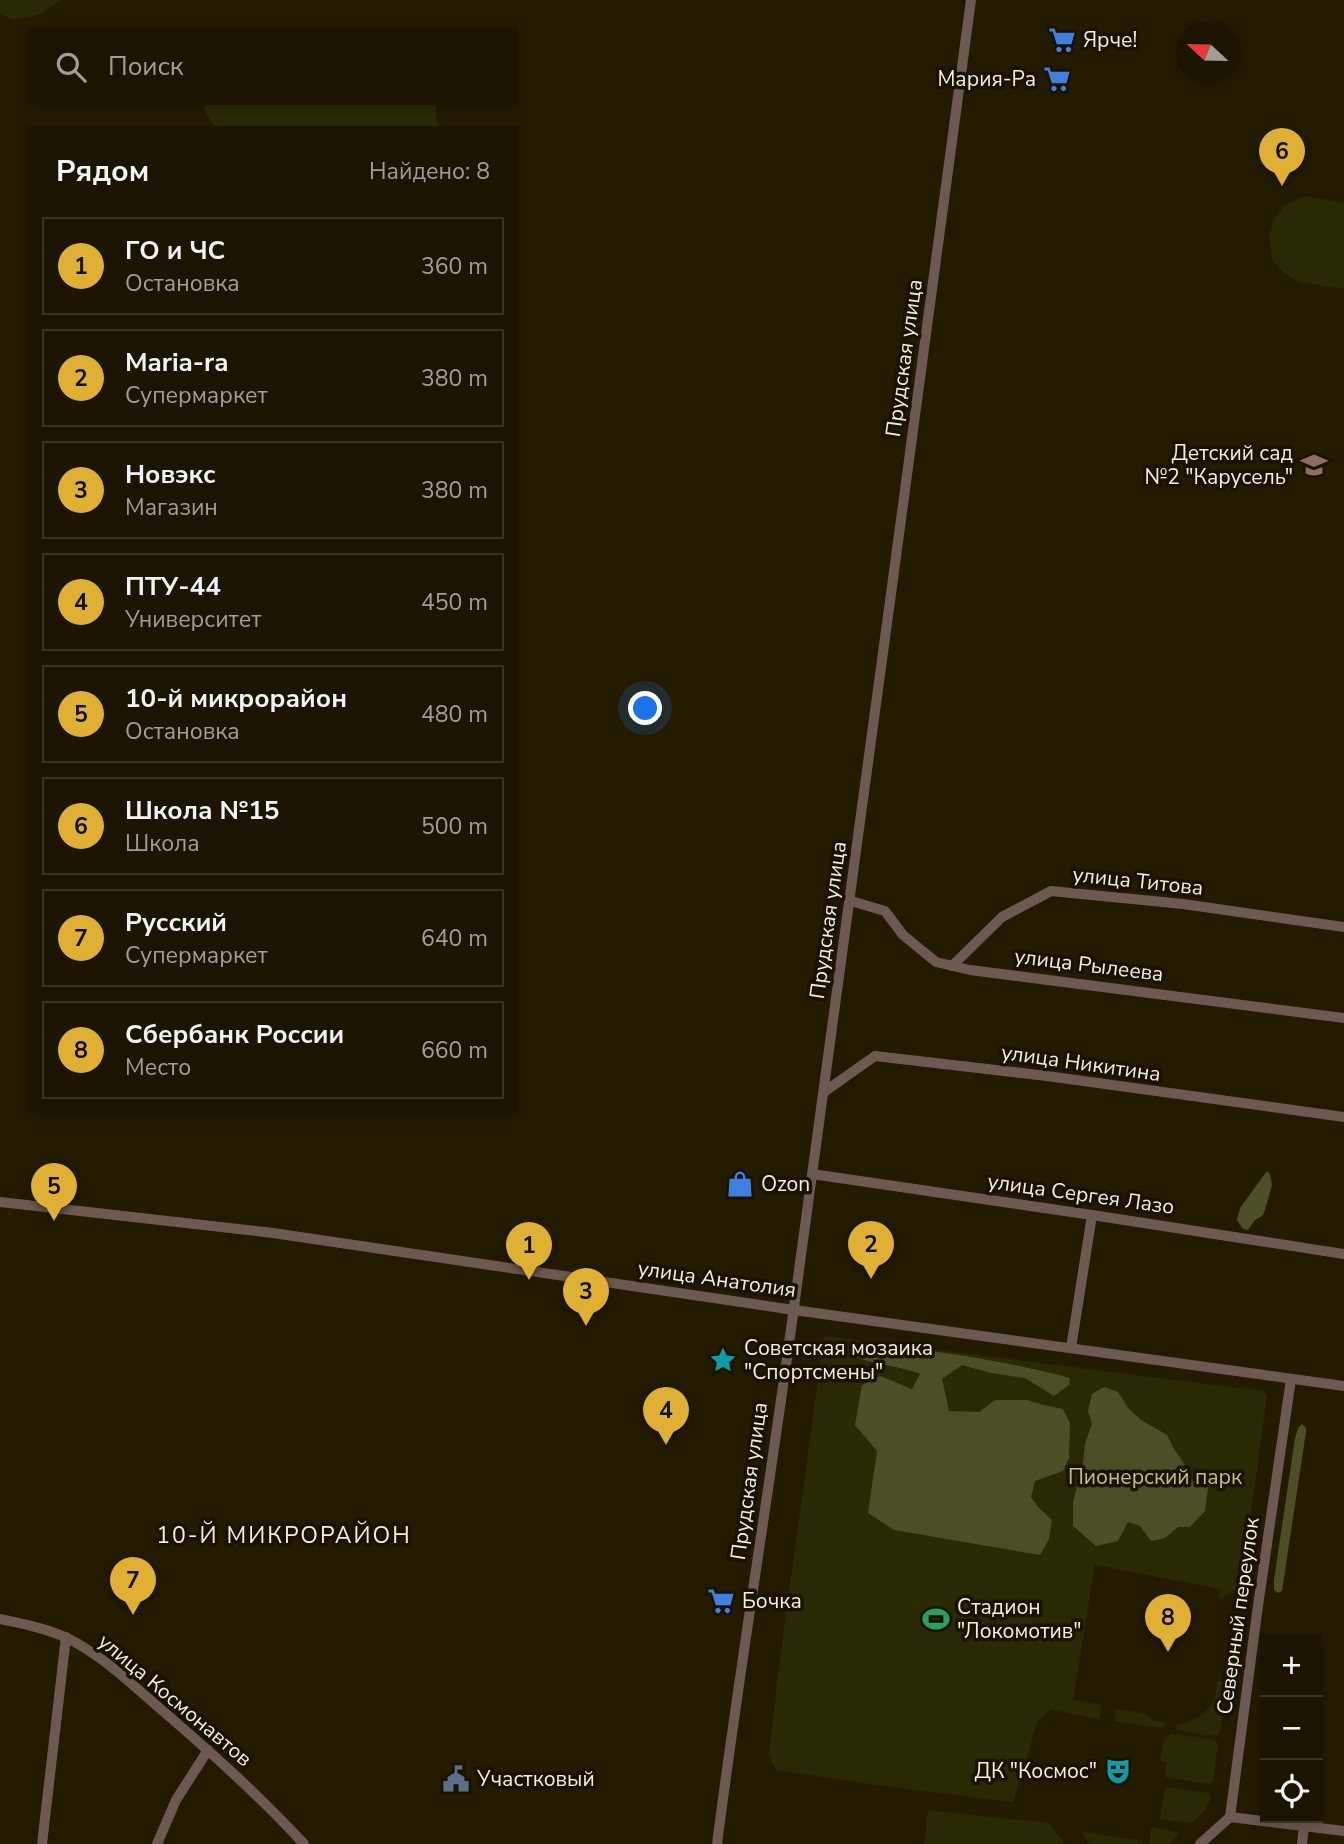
<!DOCTYPE html>
<html lang="ru">
<meta charset="utf-8">
<style>
body{margin:0;font-family:"Nunito Sans",sans-serif;background:#231d0a;color:#f1f3f6}
.controls{position:absolute;right:21px;bottom:21px;display:grid;overflow:hidden;border-radius:0px;box-shadow:0 4px 10px #0003}
.controls button{width:63px;height:63px;display:grid;place-items:center;padding:0;border:0;border-bottom:2px solid #383322;background:#1a1400;color:#f1f3f6;font:35px sans-serif}
.compass{position:absolute;left:1176px;top:21px;width:63px;height:63px;border-radius:50%;background:#1a1400;box-shadow:0 4px 10px #0003;rotate:292deg}
.you{position:absolute;left:646px;top:709px;width:24px;height:24px;margin:-18px;border:5px solid #fff;border-radius:50%;background:#1a73e8;box-shadow:0 0 0 10px #1a73e833}
.badge{display:grid;place-items:center;width:46px;height:46px;border-radius:50%;background:#dfb034;color:#111;font-size:23px;font-weight:700}
.pin{position:absolute;translate:-50% -58px;filter:drop-shadow(0 2px 4px #0008)}
.pin::after{content:'';position:absolute;top:37px;width:24px;height:21px;background:inherit;clip-path:polygon(0 0,100% 0,50% 100%)}
.list{margin:0;padding:0;list-style:none}
h2{display:flex;justify-content:space-between;align-items:center;height:91px;margin:0;padding:0 28px;font-size:30px}
h2 small{font-size:23px;font-weight:400;color:#9f9e99}
.list li{display:grid;grid-template-columns:46px 1fr auto;gap:21px;align-items:center;box-sizing:border-box;height:98px;margin:0 14px 14px;padding:0 14px;border:2px solid #383322;border-radius:0px}
.list b{display:block;font-size:26px;white-space:nowrap}
.list p{margin:0;font-size:23px;white-space:nowrap;color:#9f9e99}
.list em{font-size:23px;font-style:normal;color:#9f9e99}
.icon{flex:none;width:38px;height:38px;fill:none;stroke:currentColor;stroke-width:2;stroke-linecap:round;stroke-linejoin:round}
.map{position:relative;flex:none;width:1344px;height:1844px;overflow:hidden}
.search{position:absolute;background:#1a1400;box-shadow:0 4px 10px #0003;left:28px;top:28px;width:490px;height:77px;display:flex;align-items:center;gap:18px;box-sizing:border-box;padding:0 24px;border-radius:0px;color:#9f9e99;font-size:26px}
.panel{position:absolute;background:#1a1400;box-shadow:0 4px 10px #0003;left:28px;top:126px;width:490px;height:987px;border-radius:0px}
.map>svg:first-child{display:block}
</style>
<div class="map">
<svg width="1344" height="1844" viewBox="0 0 1344 1844">
<rect width="100%" height="100%" fill="#231b00"/>
<g fill="#292a03">
<path d="M0,0H61L38,15L13,20L0,13Z"/>
<path d="M205,103H436V120L441,128H216L204,111Z"/>
<path d="M1304,196L1344,203V289L1298,282L1282,271L1272,260L1269,237L1274,218L1285,205Z"/>
<path d="M824,1336L1263,1391L1267,1396L1242,1578L1237,1589L1219,1599L1220,1589L1095,1565L1073,1700L1102,1705L1099,1719L1051,1710L1038,1720L1013,1802L877,1785L776,1770L769,1755L778,1673Z"/>
<path d="M1217,1681L1227,1682L1220,1732L1216,1736L1178,1730L1175,1725C1199,1723 1218,1706 1217,1681Z"/>
<path d="M1116,1709L1144,1713L1153,1720L1166,1724L1162,1728L1114,1721Z"/>
<path d="M1171,1734L1215,1740L1218,1744L1213,1781L1209,1784L1165,1777L1167,1762L1160,1761L1164,1740Z"/>
<path d="M1165,1787L1209,1793L1211,1798L1205,1810L1192,1823L1160,1819Z"/>
<path d="M928,1810L1049,1823L1065,1844H924Z"/>
<path d="M1151,1827L1181,1833L1168,1844H1149Z"/>
<path d="M1080,1831L1142,1841V1844H1089Z"/>
</g>
<g fill="#4c4f25">
<path d="M1267,1171L1270,1174L1272,1185L1265,1210L1263,1215L1254,1221L1248,1230L1243,1229L1237,1220L1240,1208Z"/>
<path d="M864,1344C933,1350 1003,1360 1070,1378L1069,1385L1054,1396L1025,1378L991,1373L962,1365L942,1379L949,1411L979,1412L995,1400H1027L1043,1405L1063,1409L1070,1423L1069,1458L1063,1471L1035,1481L1031,1497L1038,1507L1052,1520L1049,1539L1040,1555L894,1530L868,1513L877,1451L855,1425L862,1385L880,1376L912,1389L920,1374C898,1365 873,1365 851,1355L850,1345Z"/>
<path d="M1104,1387L1118,1392L1128,1408L1141,1420L1167,1435L1174,1449L1183,1462L1188,1479L1208,1487L1205,1511L1190,1527H1178L1165,1538L1151,1541L1140,1526L1128,1522L1118,1541L1096,1546L1073,1526V1502L1083,1463L1085,1444L1092,1424L1088,1411L1092,1394Z"/>
<path d="M1302,1424L1306,1428V1432L1282,1591L1278,1593L1274,1590V1580L1295,1438L1298,1428Z"/>
</g>
<g fill="none" stroke-linecap="round" stroke-linejoin="round">
<g stroke="#6c5a52" stroke-width="10">
<path d="M851,901L885,911L903,935L936,962L970,970L1344,1018"/>
<path d="M952,966L1002,917L1051,891L1183,904L1344,927"/>
<path d="M824,1092L875,1056L1047,1076L1344,1117"/>
<path d="M812,1174L1092,1215L1344,1254"/>
<path d="M0,1202L273,1233L794,1310L1344,1386"/>
<path d="M1071,1348L1092,1215"/>
<path d="M0,1619C23,1624 45,1628 67,1638C100,1654 128,1681 156,1705C207,1749 258,1794 304,1844"/>
<path d="M1230,1817L1257,1613L1291,1379"/>
<path d="M42,1844L66,1637"/>
<path d="M157,1844L176,1800L208,1750"/>
<path d="M717,1844C740,1665 770,1486 794,1307C853,871 913,436 971,0"/>
<path d="M1200,1844L1230,1817L1344,1831"/>
<path d="M1302,1844L1304,1826"/>
</g>
</g>
<defs>
<g id="supermarket-bare" transform="scale(2.1)"><path d="M-6-5.5h2.5l.6 2H6L4.5 2H-2.5L-4.4-4H-6ZM-1.5 3.2a1.3 1.3 0 1 0 .1 0ZM3 3.2a1.3 1.3 0 1 0 .1 0Z" fill="#3f7fe0" stroke="#191200" stroke-width="2.5" paint-order="stroke"/></g>
<g id="school-bare" transform="scale(2.1)"><path d="M0-5L7-2L0 1L-7-2ZM-4 1L0 2.5L4 1V4Q0 6-4 4Z" fill="#8d6e63" stroke="#191200" stroke-width="2.5" paint-order="stroke"/></g>
<g id="shop-bare" transform="scale(2.1)"><path d="M-5-2.5h2.3a2.7 3.5 0 0 1 5.4 0H5L5.5 6h-11ZM-1.5-2.5h3a1.5 2.3 0 0 0-3 0Z" fill="#3f7fe0" stroke="#191200" stroke-width="2.5" paint-order="stroke"/></g>
<g id="sight-bare" transform="scale(2.1)"><path d="M0-6L1.8-2.2L6-1.7L2.9 1.2L3.7 5.4L0 3.3L-3.7 5.4L-2.9 1.2L-6-1.7L-1.8-2.2Z" fill="#0f9aa8" stroke="#191200" stroke-width="2.5" paint-order="stroke"/></g>
<g id="stadium-bare" transform="scale(2.1)"><path d="M0-5a6.5 5 0 1 0 0 10a6.5 5 0 1 0 0-10ZM-3.5-1.8h7v3.6h-7Z" fill="#2e9e5b" stroke="#191200" stroke-width="2.5" paint-order="stroke"/></g>
<g id="theatre-bare" transform="scale(2.1)"><path d="M-5-5.5Q0-4 5-5.5V0Q5 5 0 6Q-5 5-5 0ZM-3.3-2.5H-1v1.5H-3.3ZM1-2.5H3.3v1.5H1ZM-2.8 1Q0 5.5 2.8 1Z" fill="#0f9aa8" stroke="#191200" stroke-width="2.5" paint-order="stroke"/></g>
<g id="civic-bare" transform="scale(2.1)"><path d="M-.6-6.5H3V-4.5H.6V-3L4-1V1h2V6H-6V1h2V-1L-.6-3ZM-1.2 2.5V6h2.4V2.5Z" fill="#5c6f8a" stroke="#191200" stroke-width="2.5" paint-order="stroke"/></g>
</defs>
<g fill-rule="evenodd">
<use href="#supermarket-bare" x="1062" y="40"/>
<use href="#supermarket-bare" x="1057" y="79"/>
<use href="#school-bare" x="1314" y="465"/>
<use href="#shop-bare" x="740" y="1184"/>
<use href="#sight-bare" x="723" y="1360"/>
<use href="#supermarket-bare" x="721" y="1601"/>
<use href="#stadium-bare" x="936" y="1619"/>
<use href="#theatre-bare" x="1118" y="1771"/>
<use href="#civic-bare" x="456" y="1779"/>
</g>
<g text-anchor="middle" stroke-width="7" stroke-linejoin="round" paint-order="stroke">
<g font-size="21" fill="#f3efdd" stroke="#191200" text-anchor="start">
<text x="1083" y="47">Ярче!</text>
<text x="1036" y="86" text-anchor="end">Мария-Ра</text>
<text x="1293" y="460" text-anchor="end">Детский сад<tspan x="1293" dy="24">№2 "Карусель"</tspan></text>
<text x="761" y="1191">Ozon</text>
<text x="744" y="1355">Советская мозаика<tspan x="744" dy="24">"Спортсмены"</tspan></text>
<text x="742" y="1608">Бочка</text>
<text x="957" y="1614">Стадион<tspan x="957" dy="24">"Локомотив"</tspan></text>
<text x="1097" y="1778" text-anchor="end">ДК "Космос"</text>
<text x="477" y="1786">Участковый</text>
</g>
<g font-size="21" fill="#f3efdd" stroke="#191200">
<text transform="translate(904 358) rotate(-82)" y="7">Прудская улица</text>
<text transform="translate(1138 881) rotate(6)" y="7">улица Титова</text>
<text transform="translate(828 920) rotate(-82)" y="7">Прудская улица</text>
<text transform="translate(1089 965) rotate(7)" y="7">улица Рылеева</text>
<text transform="translate(1081 1063) rotate(8)" y="7">улица Никитина</text>
<text transform="translate(1081 1194) rotate(8)" y="7">улица Сергея Лазо</text>
<text transform="translate(717 1279) rotate(8)" y="7">улица Анатолия</text>
<text transform="translate(749 1481) rotate(-82)" y="7">Прудская улица</text>
<text transform="translate(1238 1616) rotate(-82)" y="7">Северный переулок</text>
<text transform="translate(175 1700) rotate(40)" y="7">улица Космонавтов</text>
</g>
<g font-size="21" fill="#bfc47f" stroke="#191200">
<text x="1155" y="1484">Пионерский парк</text>
</g>
<g font-size="23" letter-spacing="2" fill="#f3efdd" stroke="#191200">
<text x="284" y="1543">10-Й МИКРОРАЙОН</text>
</g>
</g>
</svg>
<div class="controls">
<button>+</button>
<button>−</button>
<button><svg class="icon" aria-label="locate" viewBox="0 0 24 24"><circle cx="12" cy="12" r="6"/><path d="M12 2v4M12 18v4M2 12h4M18 12h4"/></svg></button>
</div>
<svg class="compass" viewBox="-18 -18 36 36"><path d="M0-13l5 13h-10z" fill="#e53935"/><path d="M0 13l5-13h-10z" fill="#9f9e99"/></svg>
<div class="you"></div>
<div class="pin badge" style="left:529px;top:1280px">1</div>
<div class="pin badge" style="left:871px;top:1279px">2</div>
<div class="pin badge" style="left:586px;top:1326px">3</div>
<div class="pin badge" style="left:666px;top:1445px">4</div>
<div class="pin badge" style="left:54px;top:1221px">5</div>
<div class="pin badge" style="left:1282px;top:186px">6</div>
<div class="pin badge" style="left:133px;top:1615px">7</div>
<div class="pin badge" style="left:1168px;top:1652px">8</div>
<div class="search"><svg class="icon" aria-label="search" viewBox="0 0 24 24"><circle cx="10" cy="10" r="6"/><path d="M15 15l6 6"/></svg>Поиск</div>
<section class="panel">
<h2>Рядом<small>Найдено: 8</small></h2>
<ul class="list">
<li><span class="badge">1</span><div><b>ГО и ЧС</b><p>Остановка</p></div><em>360 m</em></li>
<li><span class="badge">2</span><div><b>Maria-ra</b><p>Супермаркет</p></div><em>380 m</em></li>
<li><span class="badge">3</span><div><b>Новэкс</b><p>Магазин</p></div><em>380 m</em></li>
<li><span class="badge">4</span><div><b>ПТУ-44</b><p>Университет</p></div><em>450 m</em></li>
<li><span class="badge">5</span><div><b>10-й микрорайон</b><p>Остановка</p></div><em>480 m</em></li>
<li><span class="badge">6</span><div><b>Школа №15</b><p>Школа</p></div><em>500 m</em></li>
<li><span class="badge">7</span><div><b>Русский</b><p>Супермаркет</p></div><em>640 m</em></li>
<li><span class="badge">8</span><div><b>Сбербанк России</b><p>Место</p></div><em>660 m</em></li>
</ul>
</section>
</div>
